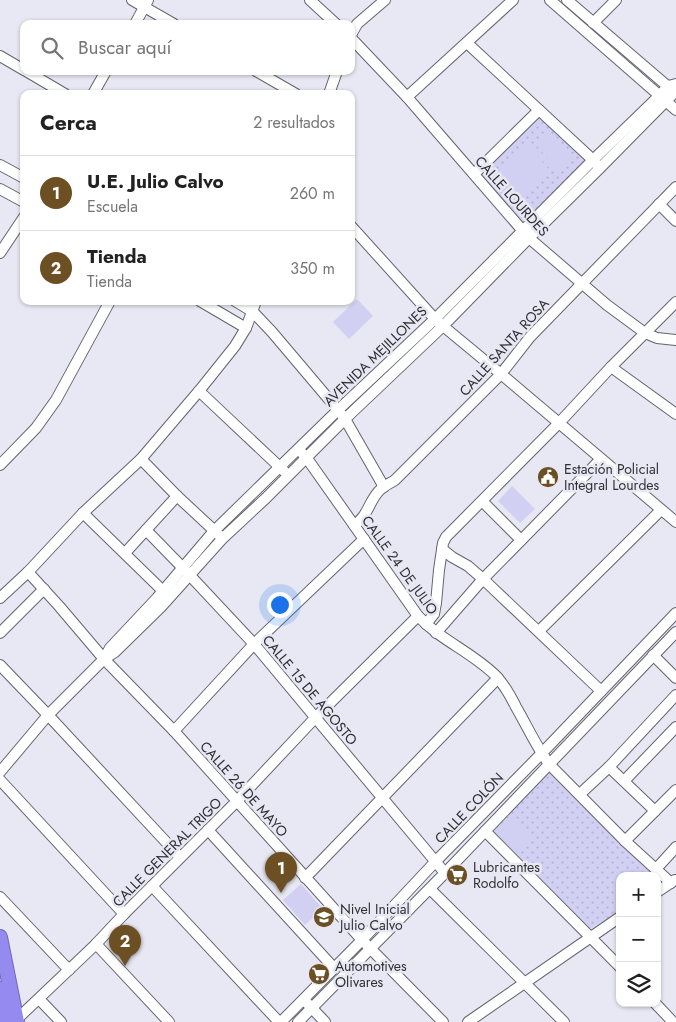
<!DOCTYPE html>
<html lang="es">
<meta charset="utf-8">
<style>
body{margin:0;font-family:Jost,sans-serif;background:#f2f2f2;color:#222}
.controls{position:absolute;right:15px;bottom:15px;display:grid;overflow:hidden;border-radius:10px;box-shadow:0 1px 4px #0004}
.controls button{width:45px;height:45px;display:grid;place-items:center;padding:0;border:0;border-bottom:1px solid #e0e0e0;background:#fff;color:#222;font:25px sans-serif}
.you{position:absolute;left:279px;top:604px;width:18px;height:18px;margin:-12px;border:4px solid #fff;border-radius:50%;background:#1a73e8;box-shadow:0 0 0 8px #1a73e833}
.badge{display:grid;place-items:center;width:32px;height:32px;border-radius:50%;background:#6d4f24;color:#fff;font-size:16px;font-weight:700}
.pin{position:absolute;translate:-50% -41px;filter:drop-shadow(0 1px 2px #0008)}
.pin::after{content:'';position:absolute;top:26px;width:18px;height:15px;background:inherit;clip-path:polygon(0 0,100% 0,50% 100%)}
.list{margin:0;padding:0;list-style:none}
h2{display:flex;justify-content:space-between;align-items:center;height:65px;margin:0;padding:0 20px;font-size:21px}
h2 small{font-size:16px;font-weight:400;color:#767676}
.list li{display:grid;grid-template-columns:32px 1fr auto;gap:15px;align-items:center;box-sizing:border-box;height:75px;padding:0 20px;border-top:1px solid #e0e0e0}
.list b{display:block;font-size:19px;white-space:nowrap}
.list p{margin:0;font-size:16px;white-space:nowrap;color:#767676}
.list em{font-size:16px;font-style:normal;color:#767676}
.icon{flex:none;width:28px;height:28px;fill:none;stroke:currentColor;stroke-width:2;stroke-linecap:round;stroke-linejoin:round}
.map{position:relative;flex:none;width:676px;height:1022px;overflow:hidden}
.search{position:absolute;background:#fff;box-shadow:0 1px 4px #0004;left:20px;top:20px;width:335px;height:55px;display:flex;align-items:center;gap:12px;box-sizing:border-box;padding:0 18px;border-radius:10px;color:#767676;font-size:19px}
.panel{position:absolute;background:#fff;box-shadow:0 1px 4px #0004;left:20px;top:90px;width:335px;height:215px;border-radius:10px}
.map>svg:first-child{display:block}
</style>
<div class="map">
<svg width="676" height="1022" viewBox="0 0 676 1022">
<defs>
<pattern id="grass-dots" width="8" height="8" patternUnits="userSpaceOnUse" patternTransform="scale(1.25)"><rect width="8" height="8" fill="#d1d0f3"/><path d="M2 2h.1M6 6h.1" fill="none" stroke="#b4b3d1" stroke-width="1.8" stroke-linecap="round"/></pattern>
</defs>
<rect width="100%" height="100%" fill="#e8e8f4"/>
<g fill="url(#grass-dots)">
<path d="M539,115L587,159L522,223L480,174Z"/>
<path d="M549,769L657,876H620V911L590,929L492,831Z"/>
</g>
<g fill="#d1d0f3">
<path d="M550,131L572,157L557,170L535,144Z"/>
<path d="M527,144L551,172L513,205L489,177Z"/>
<path d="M357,299L373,316L349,339L333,322Z"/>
<path d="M512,486L535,509L520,523L498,501Z"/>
<path d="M509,817L531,839L517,854L494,831Z"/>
<path d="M301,884L323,909L305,925L283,900Z"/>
</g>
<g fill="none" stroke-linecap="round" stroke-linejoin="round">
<g stroke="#64646e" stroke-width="12">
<g id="minor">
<path d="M132,0L174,24"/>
<path d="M310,0L336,24"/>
<path d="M550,0L676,110"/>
<path d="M567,0L672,90"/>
<path d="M593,23L616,0"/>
<path d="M135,24L148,0"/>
<path d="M351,35L357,24L385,0"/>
<path d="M351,38L407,97L529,238L607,305L645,333L657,338L676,340"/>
<path d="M467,43L593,160L597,165"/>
<path d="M0,56L24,70"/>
<path d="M26,71L65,94"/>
<path d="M256,71L296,94"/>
<path d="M93,94L106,71"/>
<path d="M329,94L337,71"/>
<path d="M407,97L513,0"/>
<path d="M0,165L24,178"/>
<path d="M474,174L539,110"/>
<path d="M0,189L24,202"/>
<path d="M659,204L676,221"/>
<path d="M351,226L435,319L443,326L501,374L676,522"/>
<path d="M0,253L24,217"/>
<path d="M200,301L246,328"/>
<path d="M235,301L253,312L272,332L338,410L345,419L384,487"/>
<path d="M611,367L676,414"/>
<path d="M199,391L284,471"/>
<path d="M302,453L306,457L418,616C441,641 474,653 497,677C505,686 511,697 516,707C527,726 536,746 549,764L625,841L671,883"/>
<path d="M141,459L177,496L219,535"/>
<path d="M0,465L36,428L56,400L110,301"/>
<path d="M482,501L521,540"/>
<path d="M83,513L163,591"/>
<path d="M354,525C369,516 369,499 381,489C385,485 391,483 395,480L501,374L530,337L676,187"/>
<path d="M146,530L182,567L254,644L445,873"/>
<path d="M442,549L452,557L468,566L483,579L601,691"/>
<path d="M125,553L177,496"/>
<path d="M28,572L59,606L104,659L174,731L362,940L443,1022"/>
<path d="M0,598L28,572L83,513L141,459L199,391L235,346L246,328L256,301"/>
<path d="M426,624L434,614L436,603L439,570L443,543L446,537L559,423L611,367L676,302"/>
<path d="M539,631L661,510"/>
<path d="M0,633L44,589"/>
<path d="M436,633L483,579L601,459"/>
<path d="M653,655L676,678"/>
<path d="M104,659L110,648L157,598L214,531L338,410L435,319L593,160L660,95L668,86L676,84"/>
<path d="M0,665L48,715L180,857"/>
<path d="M174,731L254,644L364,539"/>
<path d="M609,767L655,811"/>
<path d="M0,772L48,715L104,659L115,652L161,607L223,538L266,498L345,419L443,326L529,238L599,169L676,91"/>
<path d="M0,780L124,914"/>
<path d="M624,781L676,727"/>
<path d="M580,794L609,767L676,695"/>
<path d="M208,830L334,968"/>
<path d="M485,831L620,967"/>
<path d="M625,841L676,790"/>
<path d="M656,869L676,847"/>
<path d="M305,878L498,678"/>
<path d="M152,886L279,1022"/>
<path d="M430,889L564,1022"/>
<path d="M657,892L675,880"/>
<path d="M0,897L69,970"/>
<path d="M96,944L169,1022"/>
<path d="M39,999L61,1022"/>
<path d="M307,1003L325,1022"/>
<path d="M655,1003L673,1022"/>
<path d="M16,1020L96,944L124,914L237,801L315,718L418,616"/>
<path d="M281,1022L362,940L435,862L542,753L676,613"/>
<path d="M298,1022L445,873L676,632"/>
<path d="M468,1022L620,917"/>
</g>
</g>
<g stroke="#716aae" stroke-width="16">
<g id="highway">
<path d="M0,937L17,1022"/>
<path d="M0,989L7,1022"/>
</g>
</g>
<use href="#minor" stroke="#fff" stroke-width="10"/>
<use href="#highway" stroke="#948af0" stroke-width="14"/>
</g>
<defs>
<g id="civic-disc" transform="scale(1.125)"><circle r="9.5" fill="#6d4f24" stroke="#e8e8f4"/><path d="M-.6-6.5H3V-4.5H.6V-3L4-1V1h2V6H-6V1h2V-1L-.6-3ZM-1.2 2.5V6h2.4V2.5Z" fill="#fff"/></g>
<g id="supermarket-disc" transform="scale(1.125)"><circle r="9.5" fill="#6d4f24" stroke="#e8e8f4"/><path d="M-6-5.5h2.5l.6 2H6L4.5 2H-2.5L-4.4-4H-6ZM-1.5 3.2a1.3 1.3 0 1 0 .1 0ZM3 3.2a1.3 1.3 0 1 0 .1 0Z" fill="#fff"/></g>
<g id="school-disc" transform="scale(1.125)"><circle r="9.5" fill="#6d4f24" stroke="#e8e8f4"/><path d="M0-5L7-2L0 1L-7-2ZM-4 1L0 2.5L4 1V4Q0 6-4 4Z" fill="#fff"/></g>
</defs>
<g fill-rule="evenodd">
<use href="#civic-disc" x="548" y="477"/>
<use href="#supermarket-disc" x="457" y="875"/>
<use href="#school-disc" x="324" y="917"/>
<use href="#supermarket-disc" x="319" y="974"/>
</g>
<g text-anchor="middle" stroke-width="5" stroke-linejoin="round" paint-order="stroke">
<g font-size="14" fill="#2f2f33" stroke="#e8e8f4">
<text transform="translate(512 196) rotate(48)" y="5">CALLE LOURDES</text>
<text transform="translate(504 347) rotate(-48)" y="5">CALLE SANTA ROSA</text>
<text transform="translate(375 356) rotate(-44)" y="5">AVENIDA MEJILLONES</text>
<text transform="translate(400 565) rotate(54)" y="5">CALLE 24 DE JULIO</text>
<text transform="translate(310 690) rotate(50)" y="5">CALLE 15 DE AGOSTO</text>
<text transform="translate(244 789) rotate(48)" y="5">CALLE 26 DE MAYO</text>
<text transform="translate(469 808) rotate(-46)" y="5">CALLE COLÓN</text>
<text transform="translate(167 852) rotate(-45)" y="5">CALLE GENERAL TRIGO</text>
</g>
<g font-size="14" fill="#2f2f33" stroke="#e8e8f4" text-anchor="start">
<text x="564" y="474">Estación Policial<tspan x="564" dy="16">Integral Lourdes</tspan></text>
<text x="473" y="872">Lubricantes<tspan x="473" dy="16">Rodolfo</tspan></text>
<text x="340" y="914">Nivel Inicial<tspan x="340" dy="16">Julio Calvo</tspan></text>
<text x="335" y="971">Automotives<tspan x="335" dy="16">Olivares</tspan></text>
</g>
</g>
</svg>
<div class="controls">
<button>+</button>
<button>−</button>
<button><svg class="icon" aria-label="layers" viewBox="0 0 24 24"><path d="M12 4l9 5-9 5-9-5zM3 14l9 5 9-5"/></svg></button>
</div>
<div class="you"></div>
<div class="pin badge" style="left:281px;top:893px">1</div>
<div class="pin badge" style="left:125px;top:966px">2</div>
<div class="search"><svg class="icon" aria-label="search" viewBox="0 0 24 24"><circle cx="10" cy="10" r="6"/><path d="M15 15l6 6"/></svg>Buscar aquí</div>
<section class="panel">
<h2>Cerca<small>2 resultados</small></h2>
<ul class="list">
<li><span class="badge">1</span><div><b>U.E. Julio Calvo</b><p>Escuela</p></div><em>260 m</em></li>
<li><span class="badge">2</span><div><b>Tienda</b><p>Tienda</p></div><em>350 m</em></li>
</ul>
</section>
</div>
